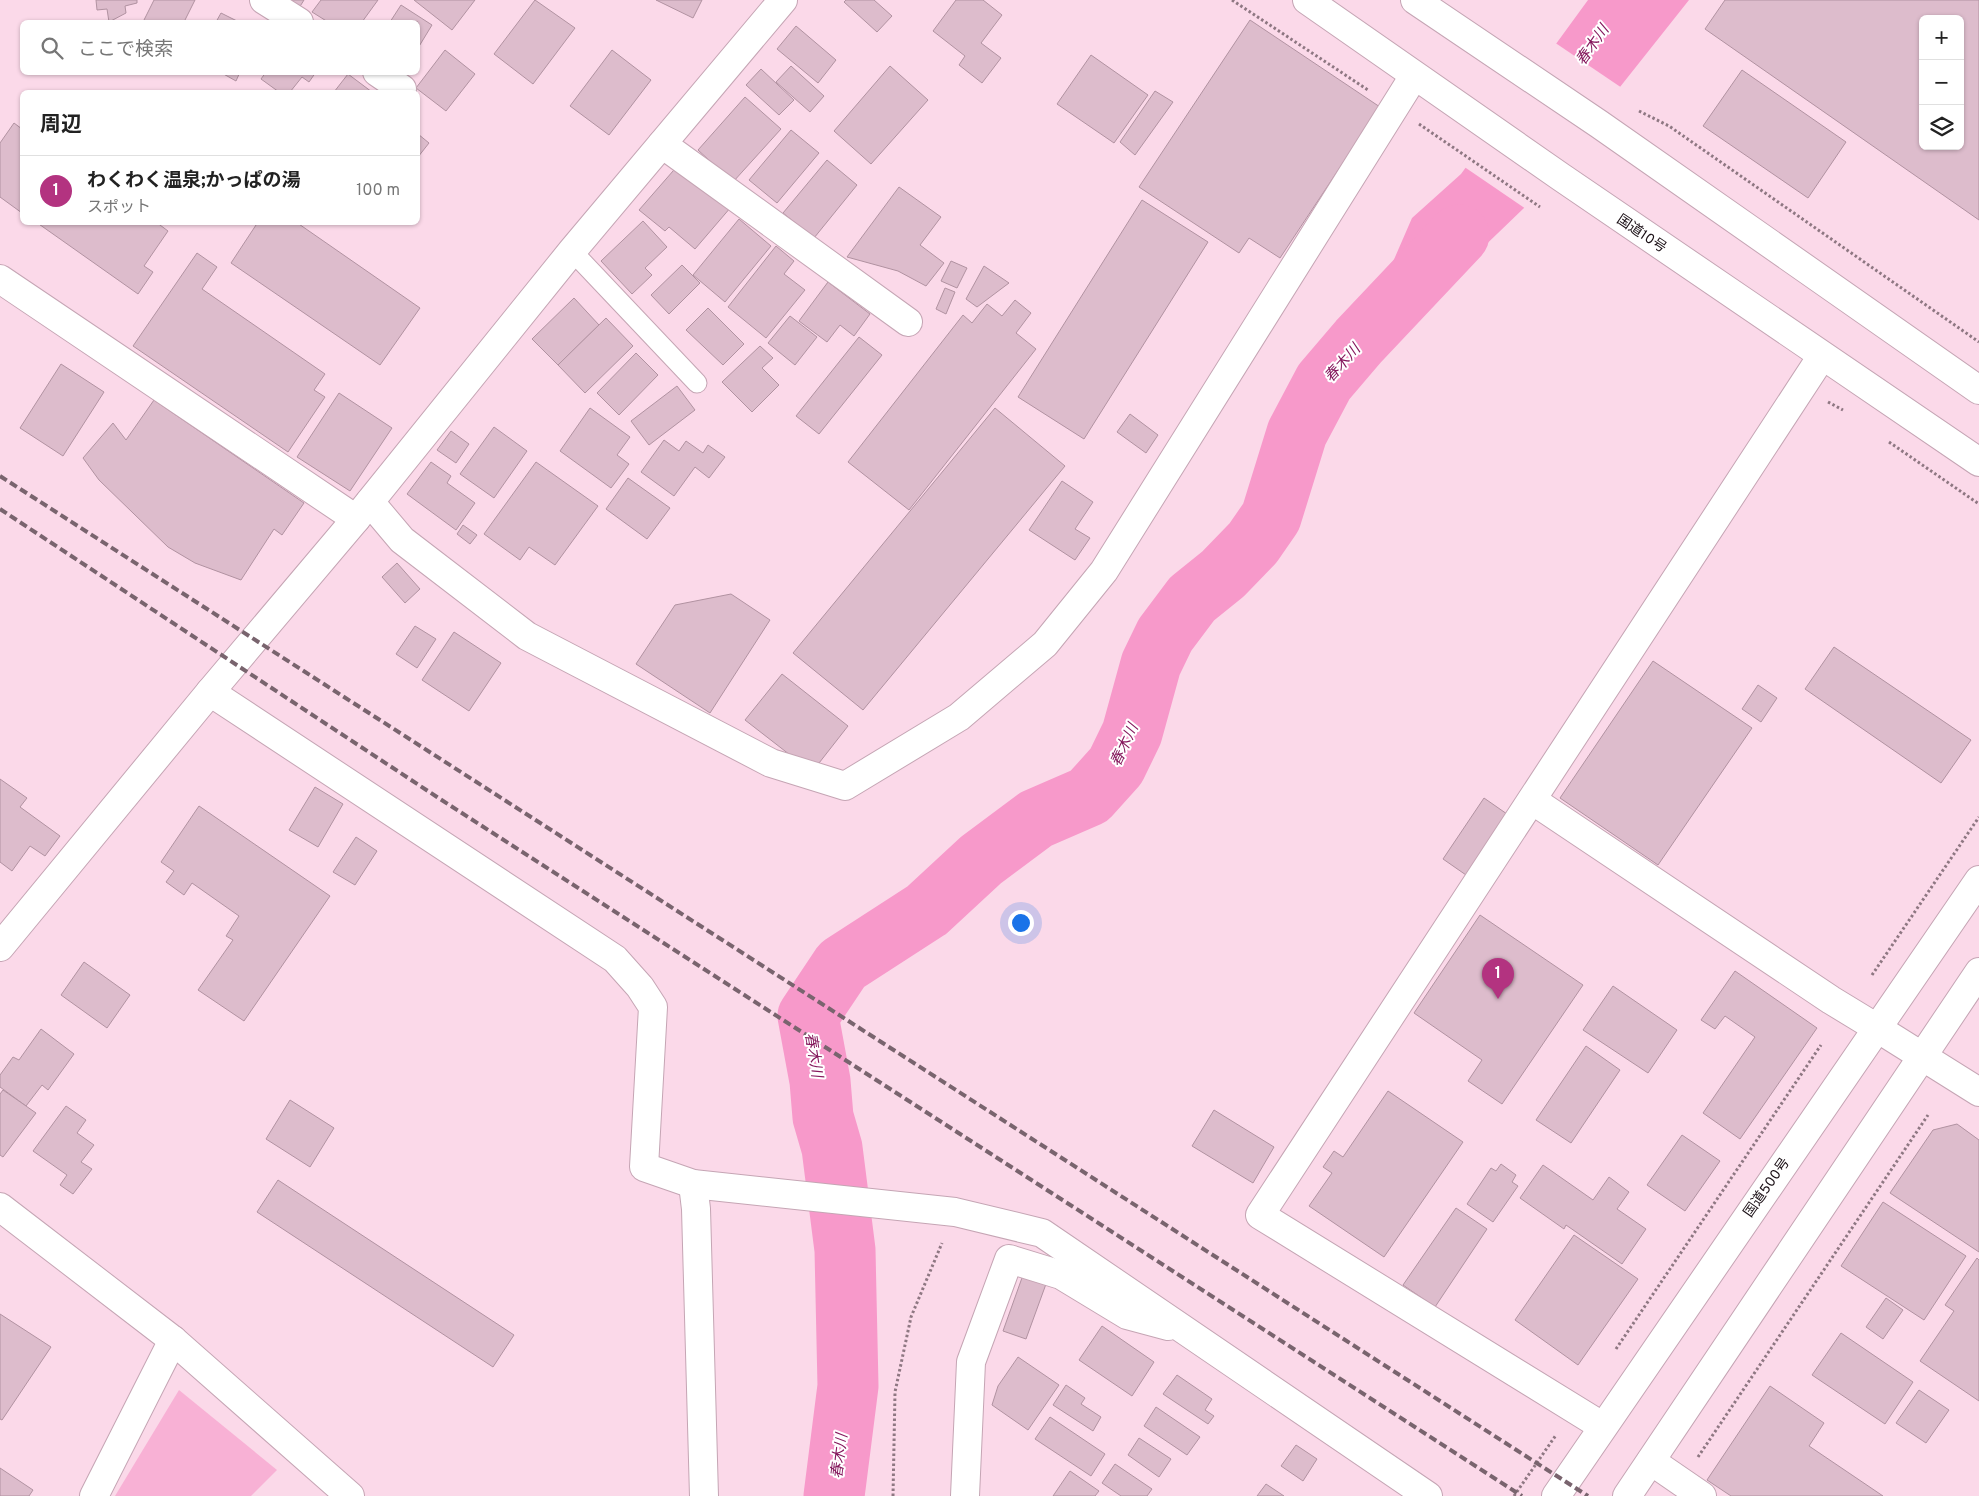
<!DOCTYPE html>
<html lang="ja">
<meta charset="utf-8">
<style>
body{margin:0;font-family:Overpass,"Noto Sans JP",sans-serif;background:#f2f2f2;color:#222}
.controls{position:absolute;right:15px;top:15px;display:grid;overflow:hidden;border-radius:8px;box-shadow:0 1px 4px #0004}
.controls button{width:45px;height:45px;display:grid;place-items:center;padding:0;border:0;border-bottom:1px solid #e0e0e0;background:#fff;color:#222;font:25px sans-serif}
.you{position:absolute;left:1020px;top:922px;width:18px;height:18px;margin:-12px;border:4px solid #fff;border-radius:50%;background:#1a73e8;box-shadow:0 0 0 8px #1a73e833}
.badge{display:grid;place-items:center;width:32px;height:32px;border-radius:50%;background:#b33380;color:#fff;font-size:16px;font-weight:700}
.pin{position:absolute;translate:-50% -41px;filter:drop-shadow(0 1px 2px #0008)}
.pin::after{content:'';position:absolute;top:26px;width:18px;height:15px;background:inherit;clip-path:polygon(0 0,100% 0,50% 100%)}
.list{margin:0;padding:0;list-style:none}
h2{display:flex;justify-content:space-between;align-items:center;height:65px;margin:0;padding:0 20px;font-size:21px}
h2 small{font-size:16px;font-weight:400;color:#767676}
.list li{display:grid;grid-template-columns:32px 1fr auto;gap:15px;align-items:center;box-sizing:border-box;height:70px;padding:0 20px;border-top:1px solid #e0e0e0}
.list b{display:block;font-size:19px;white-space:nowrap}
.list p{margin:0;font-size:16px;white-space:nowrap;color:#767676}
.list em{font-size:16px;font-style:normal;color:#767676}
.icon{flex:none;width:28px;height:28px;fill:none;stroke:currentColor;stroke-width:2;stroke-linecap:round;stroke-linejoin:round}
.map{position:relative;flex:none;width:1979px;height:1496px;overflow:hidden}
.search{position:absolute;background:#fff;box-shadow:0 1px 4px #0004;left:20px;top:20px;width:400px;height:55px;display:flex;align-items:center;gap:12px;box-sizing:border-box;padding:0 18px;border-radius:8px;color:#767676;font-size:19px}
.panel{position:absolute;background:#fff;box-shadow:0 1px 4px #0004;left:20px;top:90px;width:400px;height:135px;border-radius:8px}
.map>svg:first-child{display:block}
</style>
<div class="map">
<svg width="1979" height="1496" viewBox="0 0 1979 1496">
<rect width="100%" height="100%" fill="#fbd9e9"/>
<path fill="#f8b1d5" d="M179,1390L277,1470L251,1496H115Z"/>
<path fill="#f799ca" d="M1588,0H1689L1524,208L1471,259L1406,303L1389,271L1412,218L1461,174Z"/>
<path fill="#fbd9e9" d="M1554,42L1622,88L1526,209L1463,166Z"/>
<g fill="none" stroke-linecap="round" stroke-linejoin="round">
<path stroke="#f799ca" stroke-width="61" d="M834,1496L848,1386L845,1250L832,1148L823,1117L820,1081L808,1016L842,965L927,910L981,860L1036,819L1089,796L1116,766L1132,733L1151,664L1165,635L1192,599L1223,574L1253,543L1271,517L1297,433L1324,382L1359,341L1459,235"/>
</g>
<g fill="#ddbccc" stroke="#b192a1" fill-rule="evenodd">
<path d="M96,0H137V3L125,6L126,13L109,22L107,9L97,10Z"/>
<path d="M154,0H195L184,22H143Z"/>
<path d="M287,0H304L299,8Z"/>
<path d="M321,0H378L362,22H328L312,12Z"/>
<path d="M414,0H475L452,30Z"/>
<path d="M535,0L575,28L533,84L494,54Z"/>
<path d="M656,0H702L693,18Z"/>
<path d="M846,0H874L892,16L877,32L844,2Z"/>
<path d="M956,0H983L1002,15L981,43L1001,58L982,83L959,65L965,56L933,31Z"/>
<path d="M1725,0H1979V220L1705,29ZM1923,19H1960V146H1923Z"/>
<path d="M401,5L432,25L418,48V22H390Z"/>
<path d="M221,13L239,22H216Z"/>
<path d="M1250,20L1380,107L1280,258L1249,238L1239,253L1139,187Z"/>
<path d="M796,26L836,60L818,83L777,49Z"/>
<path d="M445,50L475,74L446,111L416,88Z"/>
<path d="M612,50L651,80L609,135L570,106Z"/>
<path d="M1091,55L1148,95L1114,143L1057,104Z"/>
<path d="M791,66L824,96L810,112L776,82Z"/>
<path d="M890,66L928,100L871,164L834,131Z"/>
<path d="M761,69L794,100L779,115L746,85Z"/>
<path d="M1742,70L1846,142L1808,198L1703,126Z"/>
<path d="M220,72H240L236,81Z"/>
<path d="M266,72H316L309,82L302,77L290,92H279L261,79Z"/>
<path d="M348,74L372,92H334Z"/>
<path d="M1155,91L1173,102L1135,155L1120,142Z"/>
<path d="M745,97L781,129L733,182L698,150Z"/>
<path d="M14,123L22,129V213L0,197V143Z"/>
<path d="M791,130L819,153L777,203L749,180Z"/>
<path d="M418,134L429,143L418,157Z"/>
<path d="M827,160L857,185L814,238L783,213Z"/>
<path d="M680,163L731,207L695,249L669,227L665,231L639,210Z"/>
<path d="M899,187L941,217L920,245L944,263L926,286L898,271L847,257Z"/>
<path d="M1142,200L1208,242L1084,439L1018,397Z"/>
<path d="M739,219L771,246L725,302L693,275Z"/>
<path d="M643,221L667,247L645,268L652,275L632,294L601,261Z"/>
<path d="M36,222H156L168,231L144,266L153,272L138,294Z"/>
<path d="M258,222H296L420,308L380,365L231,263Z"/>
<path d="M776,246L794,261L784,274L805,290L766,338L728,307Z"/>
<path d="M197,253L217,267L202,289L325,374L314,390L325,397L288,452L133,346Z"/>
<path d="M951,261L967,268L957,288L941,281Z"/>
<path d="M682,265L700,283L669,314L651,295Z"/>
<path d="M984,266L1009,283L977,307L966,299Z"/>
<path d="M828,282L870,314L854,336L840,325L827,342L799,321Z"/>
<path d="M945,288L955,292L946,314L936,309Z"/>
<path d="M574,298L599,325L558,365L532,339Z"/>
<path d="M1015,300L1031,313L1016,333L1036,349L909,510L848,462L963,315L972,323L987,304L1002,316Z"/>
<path d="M708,308L744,344L723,365L686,330Z"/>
<path d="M790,316L817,337L795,365L768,343Z"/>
<path d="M606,318L633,346L585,393L558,365Z"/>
<path d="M859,337L882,355L819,434L796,416Z"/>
<path d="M760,346L773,358L762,368L779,385L752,412L722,382Z"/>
<path d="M636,353L658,375L619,415L597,393Z"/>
<path d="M61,364L104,392L63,456L20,428Z"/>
<path d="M677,386L695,410L649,445L631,421Z"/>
<path d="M339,393L392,428L350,491L297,457Z"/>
<path d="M154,400L304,503L282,535L274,529L241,580L195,563L168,547L99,480L83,458L113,423L126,440Z"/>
<path d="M590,408L630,437L617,455L629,464L611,488L560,451Z"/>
<path d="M995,408L1065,466L863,710L793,653Z"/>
<path d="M1130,414L1158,435L1146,453L1117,432Z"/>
<path d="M494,427L527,451L494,498L460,474Z"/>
<path d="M451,431L469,444L456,463L437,450Z"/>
<path d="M664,440L679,451L686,441L703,453L708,445L725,457L709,478L695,467L674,496L641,472Z"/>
<path d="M431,462L451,476L447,483L475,503L456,530L407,494Z"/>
<path d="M536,462L598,506L555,565L529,547L520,560L484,534Z"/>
<path d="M628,478L670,508L647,539L606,509Z"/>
<path d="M1062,481L1093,502L1075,529L1090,538L1075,560L1029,530Z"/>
<path d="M463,525L477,535L470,544L457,534Z"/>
<path d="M397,563L420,589L405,603L382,577Z"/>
<path d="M731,594L770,620L710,713L636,664L675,605Z"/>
<path d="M415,626L436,639L417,668L396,654Z"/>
<path d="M454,632L501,663L469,711L422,680Z"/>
<path d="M1834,647L1971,740L1941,783L1805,689Z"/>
<path d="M1653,661L1752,728L1658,865L1560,798Z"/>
<path d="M782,674L848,726L812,772L745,720Z"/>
<path d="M1758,685L1777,698L1761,722L1742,709Z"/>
<path d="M0,779L27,798L20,807L60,836L45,856L30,846L12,871L0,862Z"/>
<path d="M315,787L343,804L318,847L289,830Z"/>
<path d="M1484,798L1507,814L1466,875L1443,859Z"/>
<path d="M199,806L330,896L244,1021L198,990L233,940L226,936L239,916L192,883L184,895L166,882L174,871L161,862Z"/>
<path d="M356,837L377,851L355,885L333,872Z"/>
<path d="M1480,915L1583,985L1502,1104L1468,1081L1482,1060L1414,1013Z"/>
<path d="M84,962L130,995L107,1028L61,995Z"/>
<path d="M1735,971L1817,1028L1740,1139L1703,1113L1755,1037L1725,1016L1715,1029L1701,1020Z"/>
<path d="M1613,986L1677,1030L1648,1073L1583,1030Z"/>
<path d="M41,1029L74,1054L48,1090L42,1085L26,1106L0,1087V1075L13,1057L19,1060Z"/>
<path d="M1586,1046L1620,1070L1571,1143L1536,1120Z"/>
<path d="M3,1090L36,1113L3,1157L0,1155V1094Z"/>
<path d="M1388,1091L1463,1142L1384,1257L1309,1206L1332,1173L1323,1167L1334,1151L1343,1157Z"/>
<path d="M290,1100L334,1128L310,1167L266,1139Z"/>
<path d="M66,1106L86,1120L77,1133L94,1145L81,1162L92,1169L73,1194L60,1185L67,1175L33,1151Z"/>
<path d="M1214,1110L1274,1147L1253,1183L1192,1146Z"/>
<path d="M1957,1124L1979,1140V1252L1890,1193L1933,1130Z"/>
<path d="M1682,1135L1720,1161L1685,1211L1647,1185Z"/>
<path d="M1501,1164L1516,1175L1512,1182L1518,1186L1493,1222L1467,1204L1491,1168L1496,1171Z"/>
<path d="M1543,1165L1593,1200L1609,1177L1629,1192L1617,1209L1646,1229L1622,1264L1566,1225L1564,1229L1520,1198Z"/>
<path d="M278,1180L514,1335L493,1367L257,1212Z"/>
<path d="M1883,1202L1966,1256L1924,1320L1841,1266Z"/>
<path d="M1456,1208L1487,1229L1435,1307L1403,1285Z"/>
<path d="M1574,1235L1638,1279L1578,1365L1515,1320Z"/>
<path d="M1977,1258L1979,1260V1401L1920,1361L1954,1311L1945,1305Z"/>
<path d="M1023,1275L1046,1284L1026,1339L1003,1331Z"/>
<path d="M1886,1298L1903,1310L1883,1339L1866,1327Z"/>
<path d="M0,1314L51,1347L2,1420L0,1419Z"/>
<path d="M1102,1326L1154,1362L1132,1396L1079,1360Z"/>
<path d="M1841,1333L1913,1382L1885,1424L1812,1375Z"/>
<path d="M1018,1357L1059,1385L1028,1430L992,1405L998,1386Z"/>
<path d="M1177,1375L1212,1399L1205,1410L1214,1416L1208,1424L1163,1394Z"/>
<path d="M1066,1385L1085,1398L1081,1404L1101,1417L1093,1431L1053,1405Z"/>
<path d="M1770,1386L1824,1423L1809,1446L1883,1496H1731L1707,1480Z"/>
<path d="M1919,1390L1949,1410L1926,1443L1896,1423Z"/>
<path d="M1156,1407L1200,1437L1187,1455L1144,1426Z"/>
<path d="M1050,1417L1105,1454L1091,1476L1035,1439Z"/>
<path d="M1139,1438L1171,1459L1159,1477L1128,1455Z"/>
<path d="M1296,1445L1317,1459L1303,1481L1281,1466Z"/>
<path d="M1115,1464L1152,1489L1147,1496H1121L1102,1483Z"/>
<path d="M0,1468L33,1490L29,1496H0Z"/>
<path d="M1070,1471L1099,1491L1095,1496H1053Z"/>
<path d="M1266,1484L1284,1496H1257Z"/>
</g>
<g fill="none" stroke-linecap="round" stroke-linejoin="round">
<g stroke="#c5a5b4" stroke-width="21">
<path id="lane" d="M572,251L697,383"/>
</g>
<g stroke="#c5a5b4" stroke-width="30">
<g id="street">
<path d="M264,0L299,22"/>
<path d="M377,72L402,89"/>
<path d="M662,144L908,322"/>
<path d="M0,279L356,519"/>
<path d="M370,502L402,540L527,636L771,763L845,786L959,717L1045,644L1104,571L1414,76"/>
<path d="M210,692L615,959L640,987L653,1007L644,1167L693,1184L955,1212L1042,1233L1428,1496"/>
<path d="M1532,800L1831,1000L1877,1028"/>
<path d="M0,947L210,692L356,519L572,251L783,0"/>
<path d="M693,1184L696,1209L704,1496"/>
<path d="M0,1207L173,1340L350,1496"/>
<path d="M1602,1426L1260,1215L1822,356"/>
<path d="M1651,1461L1702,1496"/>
<path d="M94,1496L173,1340"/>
<path d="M965,1496L971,1362L1009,1259L1061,1275L1127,1315L1168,1326"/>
</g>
</g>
<g stroke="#c5a5b4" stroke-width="30">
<path id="secondary" d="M1877,1028L1979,1092"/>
</g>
<g stroke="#c5a5b4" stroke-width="30">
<g id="highway">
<path d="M1307,0L1561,177L1979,462"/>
<path d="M1415,0L1599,124L1979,390"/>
<path d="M1556,1496L1979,880"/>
<path d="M1627,1496L1979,972"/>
</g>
</g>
<g stroke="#8e7782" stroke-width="3" stroke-dasharray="2.5 2.5" stroke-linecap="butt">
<path d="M1232,0L1368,90"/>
<path d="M1639,111L1669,126L1979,342"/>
<path d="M1419,124L1540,207"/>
<path d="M1828,402L1843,410"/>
<path d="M1889,442L1979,504"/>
<path d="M1872,975L1979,817"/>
<path d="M1616,1349L1821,1045"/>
<path d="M1698,1457L1928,1115"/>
<path d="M893,1496L895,1392L911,1317L942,1243"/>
<path d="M1514,1496L1556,1435"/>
</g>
<use href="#lane" stroke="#fff" stroke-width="19"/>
<use href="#street" stroke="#fff" stroke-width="28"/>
<use href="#secondary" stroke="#fff" stroke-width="28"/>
<use href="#highway" stroke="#fff" stroke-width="28"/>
<g stroke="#79646e" stroke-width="4" stroke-dasharray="8 4" stroke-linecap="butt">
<path d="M0,476L1588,1496"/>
<path d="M0,509L437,797L1522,1496"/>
</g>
</g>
<g text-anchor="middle" stroke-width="4" stroke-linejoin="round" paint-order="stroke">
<g font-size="14" fill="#190e14" stroke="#fff">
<text transform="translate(1642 233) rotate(34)" y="5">国道10号</text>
<text transform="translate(1766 1187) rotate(-55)" y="5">国道500号</text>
</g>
<g font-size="15" font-style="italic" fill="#85195d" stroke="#fff">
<text transform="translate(1592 45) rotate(-55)" y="5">春木川</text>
<text transform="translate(1342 363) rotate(-48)" y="5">春木川</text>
<text transform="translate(1124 745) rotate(-65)" y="5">春木川</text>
<text transform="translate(814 1055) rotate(81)" y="5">春木川</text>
<text transform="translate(839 1456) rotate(-83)" y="5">春木川</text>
</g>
</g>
</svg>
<div class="controls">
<button>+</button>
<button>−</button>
<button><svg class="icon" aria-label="layers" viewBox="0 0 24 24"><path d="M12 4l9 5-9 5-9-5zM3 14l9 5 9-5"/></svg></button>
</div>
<div class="you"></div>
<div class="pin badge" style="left:1498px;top:999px">1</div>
<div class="search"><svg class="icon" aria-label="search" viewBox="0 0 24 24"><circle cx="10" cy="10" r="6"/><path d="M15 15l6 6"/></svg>ここで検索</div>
<section class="panel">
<h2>周辺<small></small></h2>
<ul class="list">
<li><span class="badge">1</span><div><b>わくわく温泉;かっぱの湯</b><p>スポット</p></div><em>100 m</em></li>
</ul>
</section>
</div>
